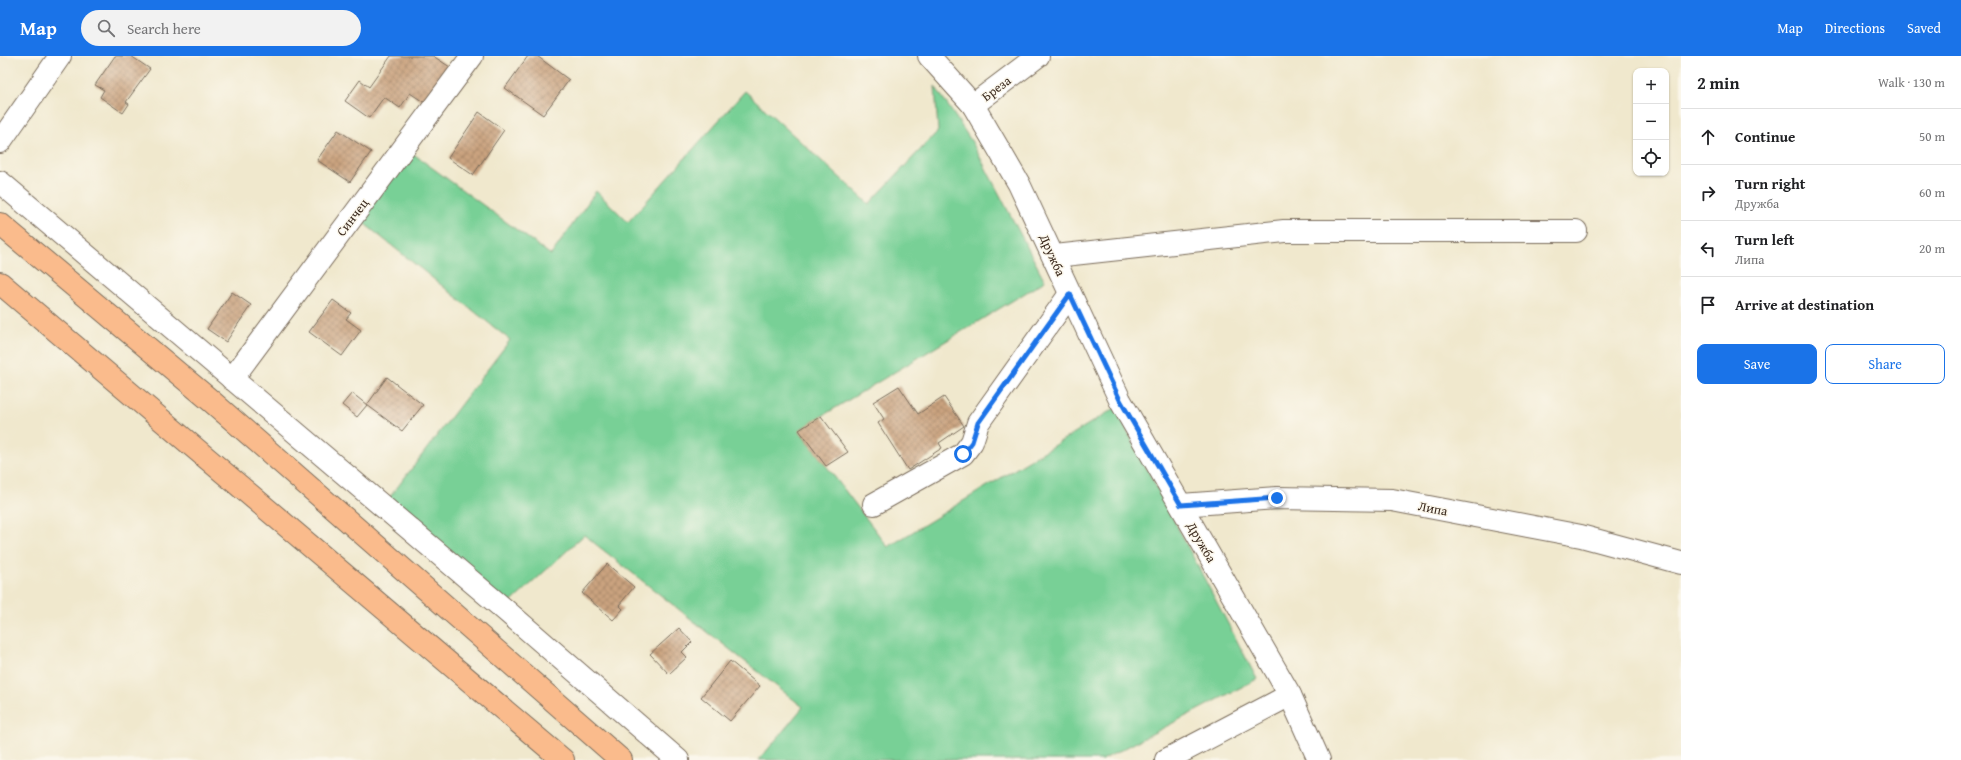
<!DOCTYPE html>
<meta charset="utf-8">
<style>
body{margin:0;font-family:"Gentium Book Plus",serif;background:#f2f2f2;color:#202124}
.controls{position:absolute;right:12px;top:12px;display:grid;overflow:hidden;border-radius:8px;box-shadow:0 1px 3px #0004}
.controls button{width:36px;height:36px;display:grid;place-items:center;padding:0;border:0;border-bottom:1px solid #e0e0e0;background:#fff;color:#202124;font:20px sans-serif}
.stop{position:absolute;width:12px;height:12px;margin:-9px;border:3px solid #1a73e8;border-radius:50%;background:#fff}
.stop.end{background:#1a73e8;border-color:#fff;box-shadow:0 1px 4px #0008}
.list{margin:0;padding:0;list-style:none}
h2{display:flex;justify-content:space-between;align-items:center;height:52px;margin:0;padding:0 16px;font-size:17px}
h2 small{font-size:13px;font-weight:400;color:#757577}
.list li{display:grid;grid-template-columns:26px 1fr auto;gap:12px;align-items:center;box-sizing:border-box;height:56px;padding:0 16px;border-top:1px solid #e0e0e0}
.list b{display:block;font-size:15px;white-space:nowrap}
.list p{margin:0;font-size:13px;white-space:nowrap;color:#757577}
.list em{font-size:13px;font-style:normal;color:#757577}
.actions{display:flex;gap:8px;padding:12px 16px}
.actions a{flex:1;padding:9px 0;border:1px solid #1a73e8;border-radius:8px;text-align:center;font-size:14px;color:#1a73e8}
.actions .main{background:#1a73e8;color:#fff}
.icon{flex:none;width:22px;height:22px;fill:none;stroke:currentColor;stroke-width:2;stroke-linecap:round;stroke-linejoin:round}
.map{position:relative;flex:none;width:1681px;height:704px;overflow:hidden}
header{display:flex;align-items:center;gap:24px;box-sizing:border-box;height:56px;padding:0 20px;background:#1a73e8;color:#fff}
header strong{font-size:19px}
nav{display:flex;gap:22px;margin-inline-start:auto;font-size:14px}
.search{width:280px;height:36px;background:#f2f2f2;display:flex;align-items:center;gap:10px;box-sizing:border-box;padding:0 14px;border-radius:22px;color:#757577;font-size:15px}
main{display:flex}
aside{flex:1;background:#fff}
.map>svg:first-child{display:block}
</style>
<header>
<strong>Map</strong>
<div class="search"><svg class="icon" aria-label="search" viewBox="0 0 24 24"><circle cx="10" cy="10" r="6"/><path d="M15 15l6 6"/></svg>Search here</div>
<nav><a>Map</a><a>Directions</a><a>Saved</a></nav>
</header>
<main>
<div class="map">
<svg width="1681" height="704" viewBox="0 0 1681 704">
<defs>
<pattern id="building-cross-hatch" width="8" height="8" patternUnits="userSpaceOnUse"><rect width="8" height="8" fill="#caa37f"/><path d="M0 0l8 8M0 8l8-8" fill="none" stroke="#a58567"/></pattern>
</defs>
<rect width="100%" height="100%" fill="#fbf7ec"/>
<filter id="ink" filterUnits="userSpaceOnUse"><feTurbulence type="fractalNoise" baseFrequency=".025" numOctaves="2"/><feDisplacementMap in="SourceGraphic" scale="8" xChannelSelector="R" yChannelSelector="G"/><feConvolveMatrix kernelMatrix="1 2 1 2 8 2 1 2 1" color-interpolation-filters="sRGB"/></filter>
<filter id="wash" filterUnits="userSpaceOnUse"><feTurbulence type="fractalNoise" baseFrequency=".012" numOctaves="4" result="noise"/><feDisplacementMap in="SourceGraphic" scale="16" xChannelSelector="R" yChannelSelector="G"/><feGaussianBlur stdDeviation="0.9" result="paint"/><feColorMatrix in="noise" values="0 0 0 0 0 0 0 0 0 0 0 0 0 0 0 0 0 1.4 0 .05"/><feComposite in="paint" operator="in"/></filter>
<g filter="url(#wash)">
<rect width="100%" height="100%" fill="#f0e8cd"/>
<path fill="#78d096" stroke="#5a7d5a" d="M935,30L972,86L1045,225L799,374L888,491L1115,352L1257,623L1102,704H759L803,651L584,479L504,553L383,450L510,284L361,165L408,94L551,199L596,135L628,166L745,35L869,148L938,75Z"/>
<g id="blocks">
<g fill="url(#building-cross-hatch)">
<path d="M115,0H131L150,13L126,46L129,48L123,57L100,41L104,34L95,29Z"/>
<path d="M391,0H433L450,11L425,47L410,37L400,52L384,41L369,62L345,45L360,24L369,31Z"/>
<path d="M528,0H537L569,24L543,59L505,32Z"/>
<path d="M479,56L504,74L473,119L448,102Z"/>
<path d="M338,74L371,96L350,126L317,104Z"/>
<path d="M232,236L251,249L226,286L207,273Z"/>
<path d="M333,244L351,257L346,263L361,274L342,300L309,276Z"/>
<path d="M387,321L423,349L402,375L367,349L357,361L342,349L352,337L367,349Z"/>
<path d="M899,330L918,358L944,341L964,370L939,387L942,392L908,414L878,367L884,363L873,346Z"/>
<path d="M821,360L848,396L826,410L799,374Z"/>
<path d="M607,508L634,531L619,549L623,553L613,564L582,537Z"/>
<path d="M679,572L692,586L682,596L687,601L669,618L650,598Z"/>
<path d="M730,605L760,630L730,665L701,641Z"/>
</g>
</g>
</g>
<g filter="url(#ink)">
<use href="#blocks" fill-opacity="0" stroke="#7a6c5b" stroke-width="1"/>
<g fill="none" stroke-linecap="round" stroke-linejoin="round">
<g stroke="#7a6c5b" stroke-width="24">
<g id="minor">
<path d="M929,0L973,49L1019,128L1120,344L1290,639L1319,704"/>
<path d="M973,49L1038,0"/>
<path d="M0,86L60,0"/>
<path d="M0,126L504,553L678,704"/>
<path d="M1055,200L1284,175H1576"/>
<path d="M232,323L472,0"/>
<path d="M874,448L963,398L972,386L978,367L1070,238"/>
<path d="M1181,449L1277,442L1392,444L1581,480L1681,507"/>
<path d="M1166,704L1290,639"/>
</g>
</g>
<g stroke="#7a6c5b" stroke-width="24">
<g id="major">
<path d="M0,168L210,344L621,704"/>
<path d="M0,227L563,704"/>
</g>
</g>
<use href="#minor" stroke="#fff" stroke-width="22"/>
<use href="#major" stroke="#fabb8c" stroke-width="22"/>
</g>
</g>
<g fill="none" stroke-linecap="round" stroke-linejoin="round" filter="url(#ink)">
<path stroke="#1a73e8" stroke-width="5" d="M963,398L972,386L978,367L1070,238L1120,344L1181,449L1277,442"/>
</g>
<g text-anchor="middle" stroke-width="3" stroke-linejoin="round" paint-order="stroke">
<g font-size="13" fill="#3b2a1e" stroke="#fbf7ec">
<text transform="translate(996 32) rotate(-37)" y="5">Бреза</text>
<text transform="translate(352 161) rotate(-53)" y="5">Синчец</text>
<text transform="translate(1053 199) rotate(66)" y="5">Дружба</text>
<text transform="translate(1433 452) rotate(11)" y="5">Липа</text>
<text transform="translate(1202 486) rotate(60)" y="5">Дружба</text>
</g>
</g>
</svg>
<div class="controls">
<button>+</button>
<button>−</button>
<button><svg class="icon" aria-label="locate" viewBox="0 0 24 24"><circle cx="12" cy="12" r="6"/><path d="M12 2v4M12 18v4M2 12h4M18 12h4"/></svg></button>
</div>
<div class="stop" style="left:963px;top:398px"></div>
<div class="stop end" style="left:1277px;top:442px"></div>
</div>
<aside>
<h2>2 min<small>Walk · 130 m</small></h2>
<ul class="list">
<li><svg class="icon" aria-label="ahead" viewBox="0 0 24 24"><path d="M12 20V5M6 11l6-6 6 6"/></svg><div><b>Continue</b></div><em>50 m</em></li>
<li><svg class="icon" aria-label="right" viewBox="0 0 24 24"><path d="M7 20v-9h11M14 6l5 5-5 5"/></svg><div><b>Turn right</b><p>Дружба</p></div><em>60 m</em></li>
<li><svg class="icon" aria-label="left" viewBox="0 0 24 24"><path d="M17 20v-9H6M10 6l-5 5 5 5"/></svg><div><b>Turn left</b><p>Липа</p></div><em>20 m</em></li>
<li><svg class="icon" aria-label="arrive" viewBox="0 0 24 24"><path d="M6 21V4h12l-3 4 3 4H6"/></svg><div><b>Arrive at destination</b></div></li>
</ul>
<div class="actions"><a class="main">Save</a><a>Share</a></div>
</aside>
</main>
